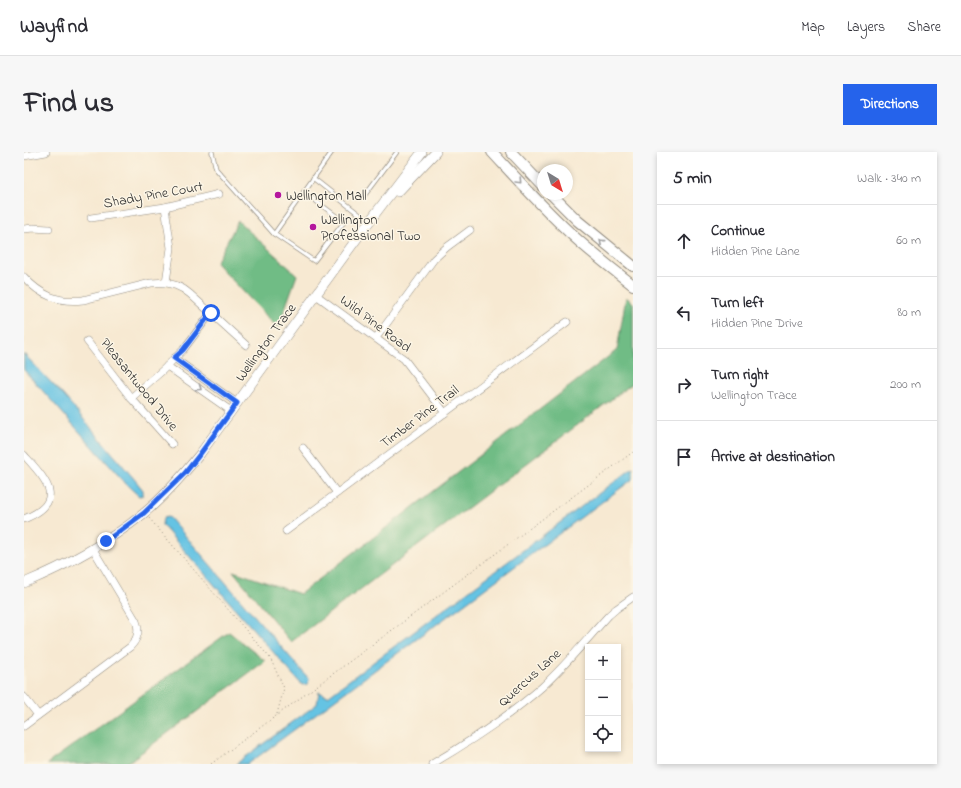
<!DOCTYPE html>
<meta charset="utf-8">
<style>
body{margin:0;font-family:"Indie Flower",sans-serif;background:#f7f7f7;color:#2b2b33}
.controls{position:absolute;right:12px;bottom:12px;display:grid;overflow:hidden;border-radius:0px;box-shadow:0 2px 6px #0003}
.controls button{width:36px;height:36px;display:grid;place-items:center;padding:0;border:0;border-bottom:1px solid #e1e1e2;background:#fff;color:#2b2b33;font:20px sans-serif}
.compass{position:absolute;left:513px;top:12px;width:36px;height:36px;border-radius:50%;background:#fff;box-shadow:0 2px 6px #0003;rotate:142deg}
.stop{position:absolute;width:12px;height:12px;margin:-9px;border:3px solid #2563eb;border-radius:50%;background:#fff}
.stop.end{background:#2563eb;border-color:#fff;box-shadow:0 1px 4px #0008}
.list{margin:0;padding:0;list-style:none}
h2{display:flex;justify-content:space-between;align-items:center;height:52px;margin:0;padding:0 16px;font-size:17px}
h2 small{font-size:13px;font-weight:400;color:#7c7c81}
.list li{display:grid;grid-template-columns:26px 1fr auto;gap:12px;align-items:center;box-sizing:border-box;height:72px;padding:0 16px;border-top:1px solid #e1e1e2}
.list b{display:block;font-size:15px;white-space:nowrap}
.list p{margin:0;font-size:13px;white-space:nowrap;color:#7c7c81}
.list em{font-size:13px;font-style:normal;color:#7c7c81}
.icon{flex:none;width:22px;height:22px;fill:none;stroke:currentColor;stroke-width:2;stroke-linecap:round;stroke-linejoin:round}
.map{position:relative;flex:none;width:609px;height:612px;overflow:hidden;border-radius:0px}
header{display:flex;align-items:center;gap:24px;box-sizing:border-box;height:56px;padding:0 20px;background:#fff;border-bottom:1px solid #e1e1e2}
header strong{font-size:19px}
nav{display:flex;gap:22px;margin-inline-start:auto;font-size:14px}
.intro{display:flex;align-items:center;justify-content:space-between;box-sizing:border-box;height:96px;padding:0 24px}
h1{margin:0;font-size:28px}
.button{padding:10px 18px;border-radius:0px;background:#2563eb;color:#fff;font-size:14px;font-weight:700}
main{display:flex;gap:24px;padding:0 24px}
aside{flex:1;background:#fff;border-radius:0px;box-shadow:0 2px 6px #0003}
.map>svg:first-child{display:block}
</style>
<header>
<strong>Wayfind</strong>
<nav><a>Map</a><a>Layers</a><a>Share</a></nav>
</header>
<div class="intro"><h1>Find us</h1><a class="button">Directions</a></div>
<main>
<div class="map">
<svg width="609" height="612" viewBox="0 0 609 612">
<rect width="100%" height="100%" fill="#fcf5e5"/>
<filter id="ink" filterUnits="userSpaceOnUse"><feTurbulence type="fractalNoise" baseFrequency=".025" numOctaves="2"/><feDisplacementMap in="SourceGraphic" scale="8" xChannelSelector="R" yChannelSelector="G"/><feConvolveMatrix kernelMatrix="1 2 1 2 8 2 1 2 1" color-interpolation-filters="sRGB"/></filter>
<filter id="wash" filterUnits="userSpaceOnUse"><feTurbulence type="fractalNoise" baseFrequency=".012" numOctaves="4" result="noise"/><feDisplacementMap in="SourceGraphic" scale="16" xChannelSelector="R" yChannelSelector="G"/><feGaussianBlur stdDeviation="0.9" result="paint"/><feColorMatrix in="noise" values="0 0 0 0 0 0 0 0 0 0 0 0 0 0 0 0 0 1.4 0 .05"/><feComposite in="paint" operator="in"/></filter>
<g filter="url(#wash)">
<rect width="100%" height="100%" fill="#f7e9d2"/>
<g fill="#70bc85" stroke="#4e7458">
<path d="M214,69L273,123L254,176L192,111Z"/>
<path d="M602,145L609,151V231L267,490L209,419L276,442L593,198Z"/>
<path d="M205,480L241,509L102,612H23Z"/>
</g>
<g fill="#65c3e3" stroke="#487787">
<path d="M0,202L40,244L111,328L119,338V343L115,344L104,334L0,218Z"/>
<path d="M609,316V327L224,612H212L293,552L295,540L304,544Z"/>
<path d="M145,365L285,527L284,532L278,533L138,373L139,366Z"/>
</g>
</g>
<g filter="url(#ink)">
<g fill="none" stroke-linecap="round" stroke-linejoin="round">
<g stroke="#918a7e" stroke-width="5">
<g id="service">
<path d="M188,0L192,17L250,82L290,109L320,70L280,40"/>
<path d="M289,26L345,70"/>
<path d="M340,44L373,0"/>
<path d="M250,82L308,0"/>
</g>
</g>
<g stroke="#918a7e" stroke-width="8">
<g id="minor">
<path d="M0,4L22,0"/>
<path d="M141,55L147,96L142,130"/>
<path d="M67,66L141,55L195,42"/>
<path d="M0,77L9,76L25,77"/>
<path d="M0,125C16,143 34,151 59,148L127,131C142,129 155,132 166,142L222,193"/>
<path d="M292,143L380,207L421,261"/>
<path d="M352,186L410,107L423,95L446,78"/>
<path d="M63,189L107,246L148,292"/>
<path d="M150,206L213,251"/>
<path d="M143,214L207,259"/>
<path d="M107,246L139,218L159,198L187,161"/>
<path d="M279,296L313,341"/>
<path d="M0,303C22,328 44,349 0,367"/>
<path d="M262,379L543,170"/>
<path d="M0,545L14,563"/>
<path d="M0,574L106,495C114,487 116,479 112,469L69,397"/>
<path d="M408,612C447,589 484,565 518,535C542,513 563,487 585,463L592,457L609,445"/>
</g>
</g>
<g stroke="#918a7e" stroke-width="10">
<g id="tertiary">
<path d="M374,40L412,0"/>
<path d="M0,431C43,413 83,391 119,362C140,345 159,323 176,302L345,70L398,0"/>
</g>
</g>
<g stroke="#918a7e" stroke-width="12">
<g id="secondary">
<path d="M468,0C493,27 518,55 545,80C565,99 587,116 609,133"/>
<path d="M487,0L519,34"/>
<path d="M527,42L554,69L609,114"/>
</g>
</g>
<g stroke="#918a7e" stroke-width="1" stroke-dasharray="1 3" stroke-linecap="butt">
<path d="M125,366L246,506L260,536L253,562"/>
<path d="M187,612L609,300"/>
</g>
<use href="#service" stroke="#fff" stroke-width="3.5"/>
<use href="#minor" stroke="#fff" stroke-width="7"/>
<use href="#tertiary" stroke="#fff" stroke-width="9"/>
<use href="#secondary" stroke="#fff" stroke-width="10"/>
</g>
<defs><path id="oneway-chevron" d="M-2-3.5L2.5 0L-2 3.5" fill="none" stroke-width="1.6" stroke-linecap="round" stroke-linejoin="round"/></defs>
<g stroke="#a0a0a0">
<use href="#oneway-chevron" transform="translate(495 29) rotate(47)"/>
<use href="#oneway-chevron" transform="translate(578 90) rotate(-140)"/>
<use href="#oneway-chevron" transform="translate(175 236) rotate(35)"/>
</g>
</g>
<g fill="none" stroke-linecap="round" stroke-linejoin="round" filter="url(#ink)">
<path stroke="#2563eb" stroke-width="5" d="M82,389L120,361L161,321L176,302L213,251L150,206L159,198L187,161"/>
</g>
<g fill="#b5179e" stroke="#fcf5e5" stroke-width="1.5">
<circle cx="254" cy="43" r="4"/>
<circle cx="289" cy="75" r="4"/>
</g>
<g text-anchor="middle" stroke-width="3" stroke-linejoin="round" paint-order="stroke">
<g font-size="14" fill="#2b2b2b" stroke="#fcf5e5">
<text transform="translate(129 42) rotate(-10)" y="5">Shady Pine Court</text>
<text transform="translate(352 171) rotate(37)" y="5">Wild Pine Road</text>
<text transform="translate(241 190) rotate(-54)" y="5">Wellington Trace</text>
<text transform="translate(116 232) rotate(51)" y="5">Pleasantwood Drive</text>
<text transform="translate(395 264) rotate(-37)" y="5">Timber Pine Trail</text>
<text transform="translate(505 525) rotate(-42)" y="5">Quercus Lane</text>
</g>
<g font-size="14" fill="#2b2b2b" stroke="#fcf5e5" text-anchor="start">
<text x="262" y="48">Wellington Mall</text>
<text x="297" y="72">Wellington<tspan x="297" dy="16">Professional Two</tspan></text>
</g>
</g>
</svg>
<div class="controls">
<button>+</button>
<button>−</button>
<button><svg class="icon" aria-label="locate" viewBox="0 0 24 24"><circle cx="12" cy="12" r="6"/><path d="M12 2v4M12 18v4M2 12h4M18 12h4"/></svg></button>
</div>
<svg class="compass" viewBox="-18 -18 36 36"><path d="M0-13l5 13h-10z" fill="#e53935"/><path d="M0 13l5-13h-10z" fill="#7c7c81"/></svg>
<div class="stop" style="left:187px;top:161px"></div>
<div class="stop end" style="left:82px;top:389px"></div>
</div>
<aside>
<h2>5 min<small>Walk · 340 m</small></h2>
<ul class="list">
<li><svg class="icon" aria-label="ahead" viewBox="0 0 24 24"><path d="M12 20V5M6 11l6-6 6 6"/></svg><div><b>Continue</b><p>Hidden Pine Lane</p></div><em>60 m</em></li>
<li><svg class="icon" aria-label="left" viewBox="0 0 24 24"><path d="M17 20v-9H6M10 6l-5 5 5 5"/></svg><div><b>Turn left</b><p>Hidden Pine Drive</p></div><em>80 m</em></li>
<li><svg class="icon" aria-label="right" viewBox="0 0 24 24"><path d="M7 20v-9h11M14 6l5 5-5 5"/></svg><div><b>Turn right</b><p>Wellington Trace</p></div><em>200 m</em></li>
<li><svg class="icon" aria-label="arrive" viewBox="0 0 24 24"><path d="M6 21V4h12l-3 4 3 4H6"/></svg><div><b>Arrive at destination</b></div></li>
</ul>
</aside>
</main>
